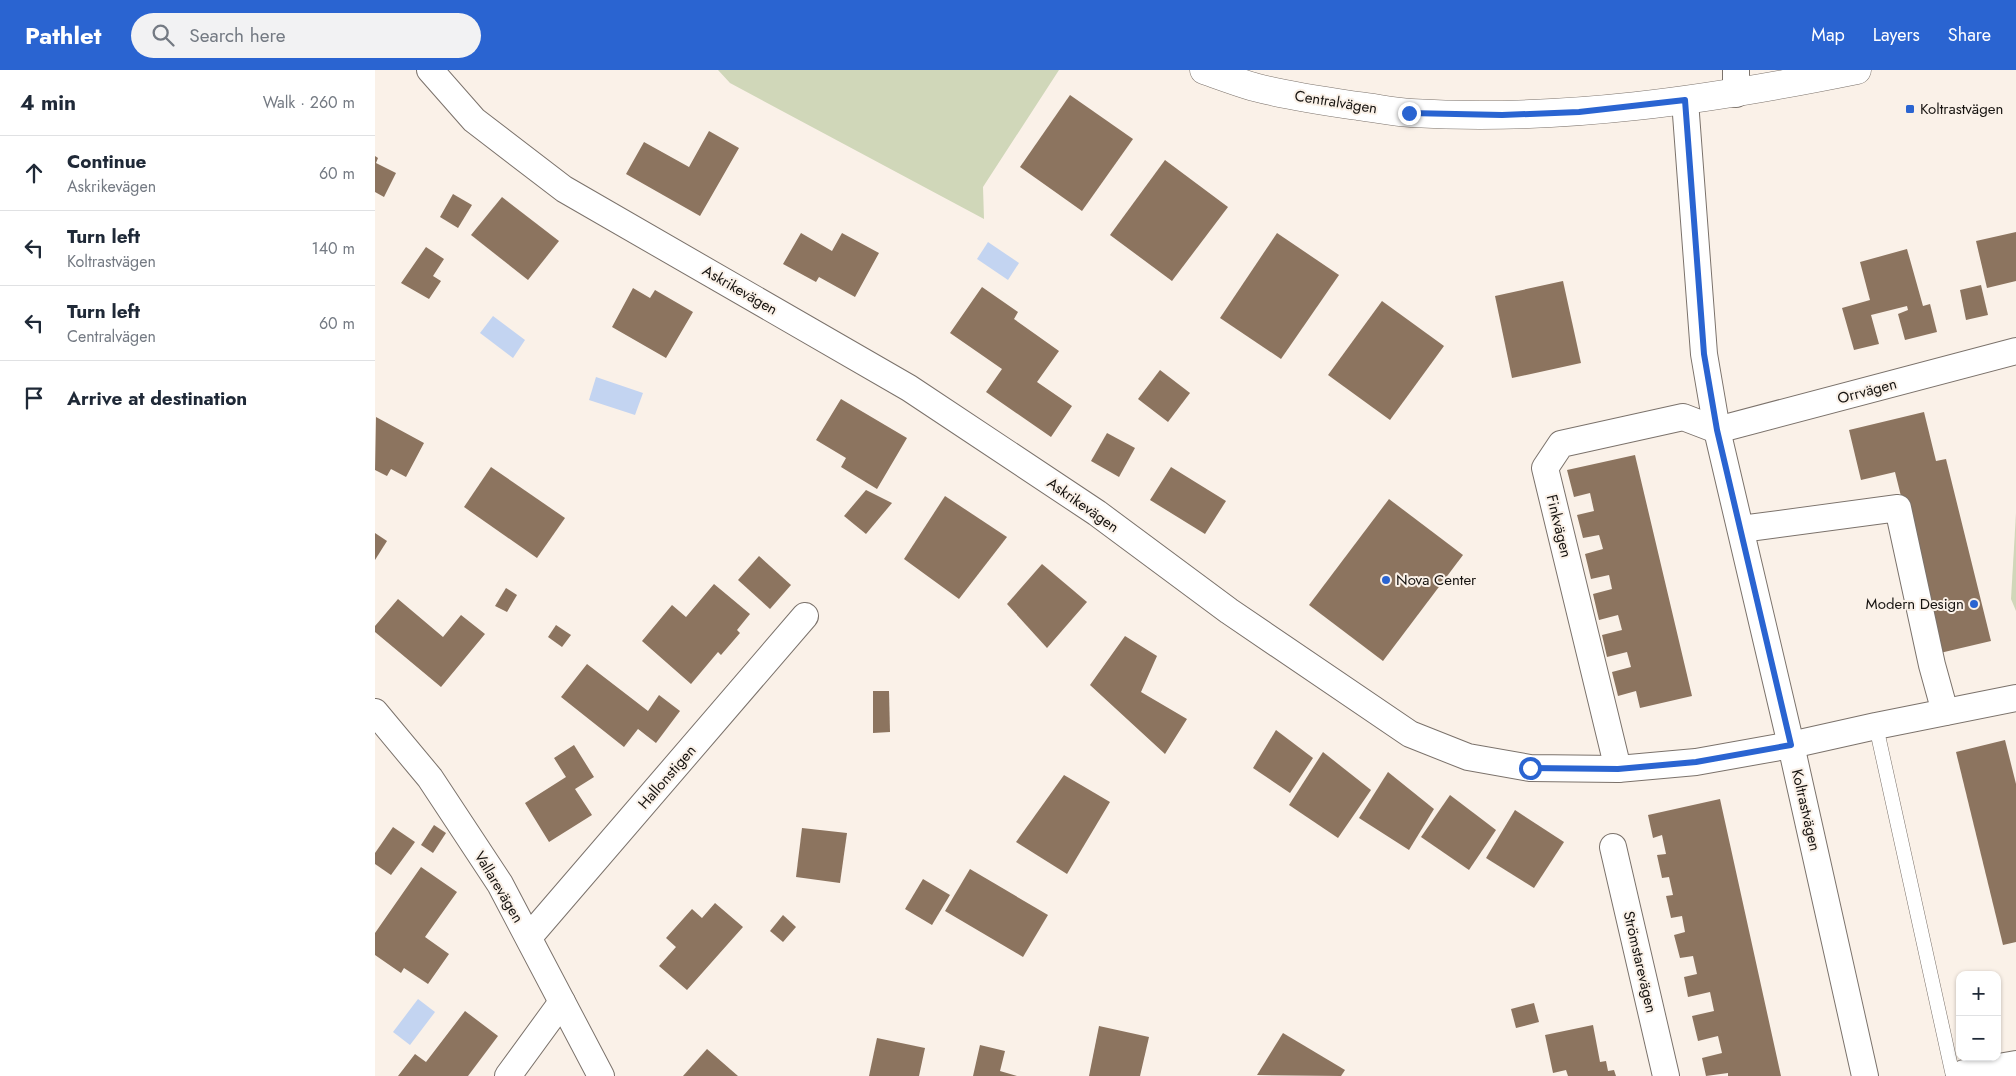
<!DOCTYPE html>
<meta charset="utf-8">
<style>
body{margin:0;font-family:Jost,sans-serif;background:#f2f2f3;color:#1f2937}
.controls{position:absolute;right:15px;bottom:15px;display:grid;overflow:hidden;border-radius:10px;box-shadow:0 1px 4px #0004}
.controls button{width:45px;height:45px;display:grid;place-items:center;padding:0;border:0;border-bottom:1px solid #e0e1e3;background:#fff;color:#1f2937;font:25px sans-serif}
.stop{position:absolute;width:15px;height:15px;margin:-11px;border:4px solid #2a64d1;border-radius:50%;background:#fff}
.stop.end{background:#2a64d1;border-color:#fff;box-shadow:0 1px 5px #0008}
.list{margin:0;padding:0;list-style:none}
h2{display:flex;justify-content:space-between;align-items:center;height:65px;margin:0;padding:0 20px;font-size:21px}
h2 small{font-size:16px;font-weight:400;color:#747a83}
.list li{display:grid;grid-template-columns:32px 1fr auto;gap:15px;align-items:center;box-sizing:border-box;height:75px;padding:0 20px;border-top:1px solid #e0e1e3}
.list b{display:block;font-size:19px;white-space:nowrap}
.list p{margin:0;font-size:16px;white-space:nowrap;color:#747a83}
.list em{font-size:16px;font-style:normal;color:#747a83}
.icon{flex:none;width:28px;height:28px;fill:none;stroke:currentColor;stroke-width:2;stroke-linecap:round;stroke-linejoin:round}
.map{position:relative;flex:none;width:1641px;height:1006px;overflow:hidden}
header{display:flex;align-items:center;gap:30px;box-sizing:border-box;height:70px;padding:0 25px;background:#2a64d1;color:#fff}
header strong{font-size:24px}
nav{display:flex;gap:28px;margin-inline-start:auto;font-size:18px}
.search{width:350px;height:45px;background:#f2f2f3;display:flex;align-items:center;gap:12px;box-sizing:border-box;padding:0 18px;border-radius:28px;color:#747a83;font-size:19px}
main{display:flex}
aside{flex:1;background:#fff}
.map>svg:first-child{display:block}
</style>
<header>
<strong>Pathlet</strong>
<div class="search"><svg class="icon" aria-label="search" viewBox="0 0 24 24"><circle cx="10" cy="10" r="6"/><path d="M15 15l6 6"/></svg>Search here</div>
<nav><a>Map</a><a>Layers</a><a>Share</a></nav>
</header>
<main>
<aside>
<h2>4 min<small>Walk · 260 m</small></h2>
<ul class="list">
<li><svg class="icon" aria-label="ahead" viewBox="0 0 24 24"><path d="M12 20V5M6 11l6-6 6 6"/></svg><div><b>Continue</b><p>Askrikevägen</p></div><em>60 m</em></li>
<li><svg class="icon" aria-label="left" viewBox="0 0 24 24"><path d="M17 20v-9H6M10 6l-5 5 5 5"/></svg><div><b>Turn left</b><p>Koltrastvägen</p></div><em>140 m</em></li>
<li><svg class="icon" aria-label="left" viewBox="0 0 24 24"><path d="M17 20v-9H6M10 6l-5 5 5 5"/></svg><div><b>Turn left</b><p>Centralvägen</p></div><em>60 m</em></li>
<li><svg class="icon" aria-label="arrive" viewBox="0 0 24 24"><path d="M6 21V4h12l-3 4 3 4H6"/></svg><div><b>Arrive at destination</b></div></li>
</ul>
</aside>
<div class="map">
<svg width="1641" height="1006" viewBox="0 0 1641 1006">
<rect width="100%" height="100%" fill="#faf1e8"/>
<g fill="#d0d7b9">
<path d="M343,0H684L608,117L609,149L355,13Z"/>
<path d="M1641,443V541L1636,529Z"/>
</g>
<g fill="#c3d4f1">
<path d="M613,172L644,193L633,210L602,189Z"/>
<path d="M118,246L150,270L138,288L105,263Z"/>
<path d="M221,307L268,323L260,345L214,330Z"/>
<path d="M43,929L60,942L35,975L18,962Z"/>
</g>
<g fill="#8c745f">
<path d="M695,25L758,69L707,141L645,97Z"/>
<path d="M334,61L364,78L325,146L251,104L269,72L314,97Z"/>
<path d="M0,86L3,88L1,93L21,103L9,127L0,122Z"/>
<path d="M790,90L853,137L797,211L735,165Z"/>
<path d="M78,124L97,135L83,158L65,147Z"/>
<path d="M127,127L184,171L153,210L96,165Z"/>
<path d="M1641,162V211L1612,218L1601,171Z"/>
<path d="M426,163L457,181L467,163L504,183L480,227L444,207L441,212L408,194Z"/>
<path d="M902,163L964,205L906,289L845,248Z"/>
<path d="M51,177L69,189L58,206L66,211L54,229L26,213Z"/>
<path d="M1532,179L1548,236L1555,234L1562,262L1530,270L1523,244L1533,240L1532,236L1496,245L1504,274L1479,280L1467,238L1495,230L1485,192Z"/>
<path d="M1188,211L1206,293L1137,308L1120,226Z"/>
<path d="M1606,215L1613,245L1591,250L1585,220Z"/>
<path d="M607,217L643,242L639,249L684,281L662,312L697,336L676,367L611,322L627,299L575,263Z"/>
<path d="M258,218L275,228L280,220L318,242L291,288L237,257Z"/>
<path d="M1007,231L1069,276L1015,350L953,305Z"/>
<path d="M785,300L815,323L793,352L763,329Z"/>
<path d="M466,329L532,368L502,419L466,397L471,388L441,370Z"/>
<path d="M1549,342L1561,391L1571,389L1616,571L1565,583L1520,402L1486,410L1474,360Z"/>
<path d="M1,347L49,373L31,407L16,399L12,406L0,400Z"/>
<path d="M732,363L760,378L744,407L716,391Z"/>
<path d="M1260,385L1317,626L1265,638L1261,621L1243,626L1237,602L1256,597L1252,582L1232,587L1227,565L1247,560L1243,545L1224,550L1218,524L1237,519L1234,505L1216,509L1210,484L1228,479L1224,465L1208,468L1202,445L1219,441L1215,423L1199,427L1192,400Z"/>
<path d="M116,397L190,448L162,488L89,437Z"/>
<path d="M796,397L851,431L830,464L775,430Z"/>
<path d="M491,420L517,433L491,464L469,446Z"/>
<path d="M570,426L632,467L584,529L529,489Z"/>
<path d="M1014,429L1088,485L1008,591L934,535Z"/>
<path d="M0,463L12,471L0,490Z"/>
<path d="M384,486L416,515L395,539L363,510Z"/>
<path d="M667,494L712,532L672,578L632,534Z"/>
<path d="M339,514L375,544L362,560L365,563L346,585L343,582L316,614L267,571L297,535L311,547Z"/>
<path d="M131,518L142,525L132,542L120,536Z"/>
<path d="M23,529L68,567L86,545L110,564L66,617L0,562V556Z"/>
<path d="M181,555L196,565L187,577L173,567Z"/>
<path d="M750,566L782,586L766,622L812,649L790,684L715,615Z"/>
<path d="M212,594L273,641L284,625L305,641L281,673L263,659L249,677L186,627Z"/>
<path d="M498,621H514L515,662L498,663Z"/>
<path d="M901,660L938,688L915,723L878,698Z"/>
<path d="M1630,670L1641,714V872L1628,875L1581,682Z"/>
<path d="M199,675L219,707L200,719L217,745L174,772L150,733L191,707L179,688Z"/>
<path d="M948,682L996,720L963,768L914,735Z"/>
<path d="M1013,702L1059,739L1034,780L984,748Z"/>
<path d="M689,705L735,732L692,804L641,772Z"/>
<path d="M1075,725L1121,760L1094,800L1046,767Z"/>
<path d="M1345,729L1406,1006H1353V1003L1331,1006L1327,988L1347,983L1343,966L1323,971L1317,946L1339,941L1335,922L1313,927L1309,907L1322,904L1318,886L1305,888L1299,865L1310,862L1307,846L1296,848L1291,826L1298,825L1294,807L1287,808L1282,785L1291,784L1287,765L1278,768L1273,745Z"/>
<path d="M1140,740L1189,772L1159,818L1111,788Z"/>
<path d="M59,755L71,763L58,783L46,775Z"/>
<path d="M18,757L40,772L16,805L0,794V783Z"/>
<path d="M427,758L472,763L465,813L421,807Z"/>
<path d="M46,797L82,822L50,867L74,884L53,914L29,898L26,903L0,885V863Z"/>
<path d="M595,799L673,845L648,887L570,841Z"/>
<path d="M548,809L575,825L557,855L530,839Z"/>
<path d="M340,833L368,857L312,920L284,896L301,877L291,868L317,839L327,848Z"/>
<path d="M408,845L421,857L408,872L395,861Z"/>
<path d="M1159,933L1164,952L1141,958L1136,939Z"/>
<path d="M90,941L123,966L93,1006H23L40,984L51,992Z"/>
<path d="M1218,955L1225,992L1231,991L1233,1001L1239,1000L1241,1006H1193L1191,1000L1178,1003L1170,965Z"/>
<path d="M724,956L774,967L765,1006H714Z"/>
<path d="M908,963L970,1000L966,1006L882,1005Z"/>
<path d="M502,968L550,978L544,1006H494Z"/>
<path d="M605,975L630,981L625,1001L642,1006H598Z"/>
<path d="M332,979L363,1006H308Z"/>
</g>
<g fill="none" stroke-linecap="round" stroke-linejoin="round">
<g stroke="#7b726b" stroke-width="15">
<path id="service" d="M1501,656L1578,1006"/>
</g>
<g stroke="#7b726b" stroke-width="28">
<g id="minor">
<path d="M55,0L99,50L189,119L534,318L722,443L854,541L1035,664L1093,687L1155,698L1243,699L1321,692L1416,675L1501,656L1641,628"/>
<path d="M1361,0V24"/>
<path d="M1310,31L1329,284L1342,360L1416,675L1490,1006"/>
<path d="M1366,459L1523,438L1557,595L1570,642"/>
<path d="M0,642L55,708L125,814L226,1006"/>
<path d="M1243,699L1170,398L1186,374L1308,347L1342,360L1641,281"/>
<path d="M1238,777L1291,1006"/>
<path d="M154,867L430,546"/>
<path d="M133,1006L187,932"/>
<path d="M1584,1006L1589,1003L1641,994"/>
</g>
</g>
<g stroke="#7b726b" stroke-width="29">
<path id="tertiary" d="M829,0C846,6 862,12 879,17C913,26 949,31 983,36C1001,38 1018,42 1036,43C1187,52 1334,30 1482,0"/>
</g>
<use href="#service" stroke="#fff" stroke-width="14"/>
<use href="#minor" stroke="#fff" stroke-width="26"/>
<use href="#tertiary" stroke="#fff" stroke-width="28"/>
</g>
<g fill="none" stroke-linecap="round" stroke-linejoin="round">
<path stroke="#2a64d1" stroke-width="6" d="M1034,43L1127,45L1204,42L1310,30L1329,284L1342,360L1416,675L1321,692L1243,699L1155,698"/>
</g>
<g fill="#2a64d1" stroke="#faf1e8" stroke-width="2">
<rect x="1530" y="34" width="10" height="10" rx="2.5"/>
<circle cx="1011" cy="510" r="5"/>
<circle cx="1599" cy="534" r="5"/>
</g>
<g text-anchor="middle" stroke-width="4" stroke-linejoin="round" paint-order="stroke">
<g font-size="15" fill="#161310" stroke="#faf1e8">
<text transform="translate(961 32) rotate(9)" y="5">Centralvägen</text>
<text transform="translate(365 220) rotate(30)" y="5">Askrikevägen</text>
<text transform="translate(1492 321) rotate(-15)" y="5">Orrvägen</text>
<text transform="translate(708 435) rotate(35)" y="5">Askrikevägen</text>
<text transform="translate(1184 456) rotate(76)" y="5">Finkvägen</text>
<text transform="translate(292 707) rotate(-49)" y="5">Hallonstigen</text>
<text transform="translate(1431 740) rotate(77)" y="5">Koltrastvägen</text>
<text transform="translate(124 817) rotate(59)" y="5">Vallarevägen</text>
<text transform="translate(1265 892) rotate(77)" y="5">Strömstarevägen</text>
</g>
<g font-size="15" fill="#161310" stroke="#faf1e8" text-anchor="start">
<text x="1545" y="44">Koltrastvägen</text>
<text x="1021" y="515">Nova Center</text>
<text x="1589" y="539" text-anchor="end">Modern Design</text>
</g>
</g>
</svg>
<div class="controls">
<button>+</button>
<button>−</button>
</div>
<div class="stop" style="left:1155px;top:698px"></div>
<div class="stop end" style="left:1034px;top:43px"></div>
</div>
</main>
